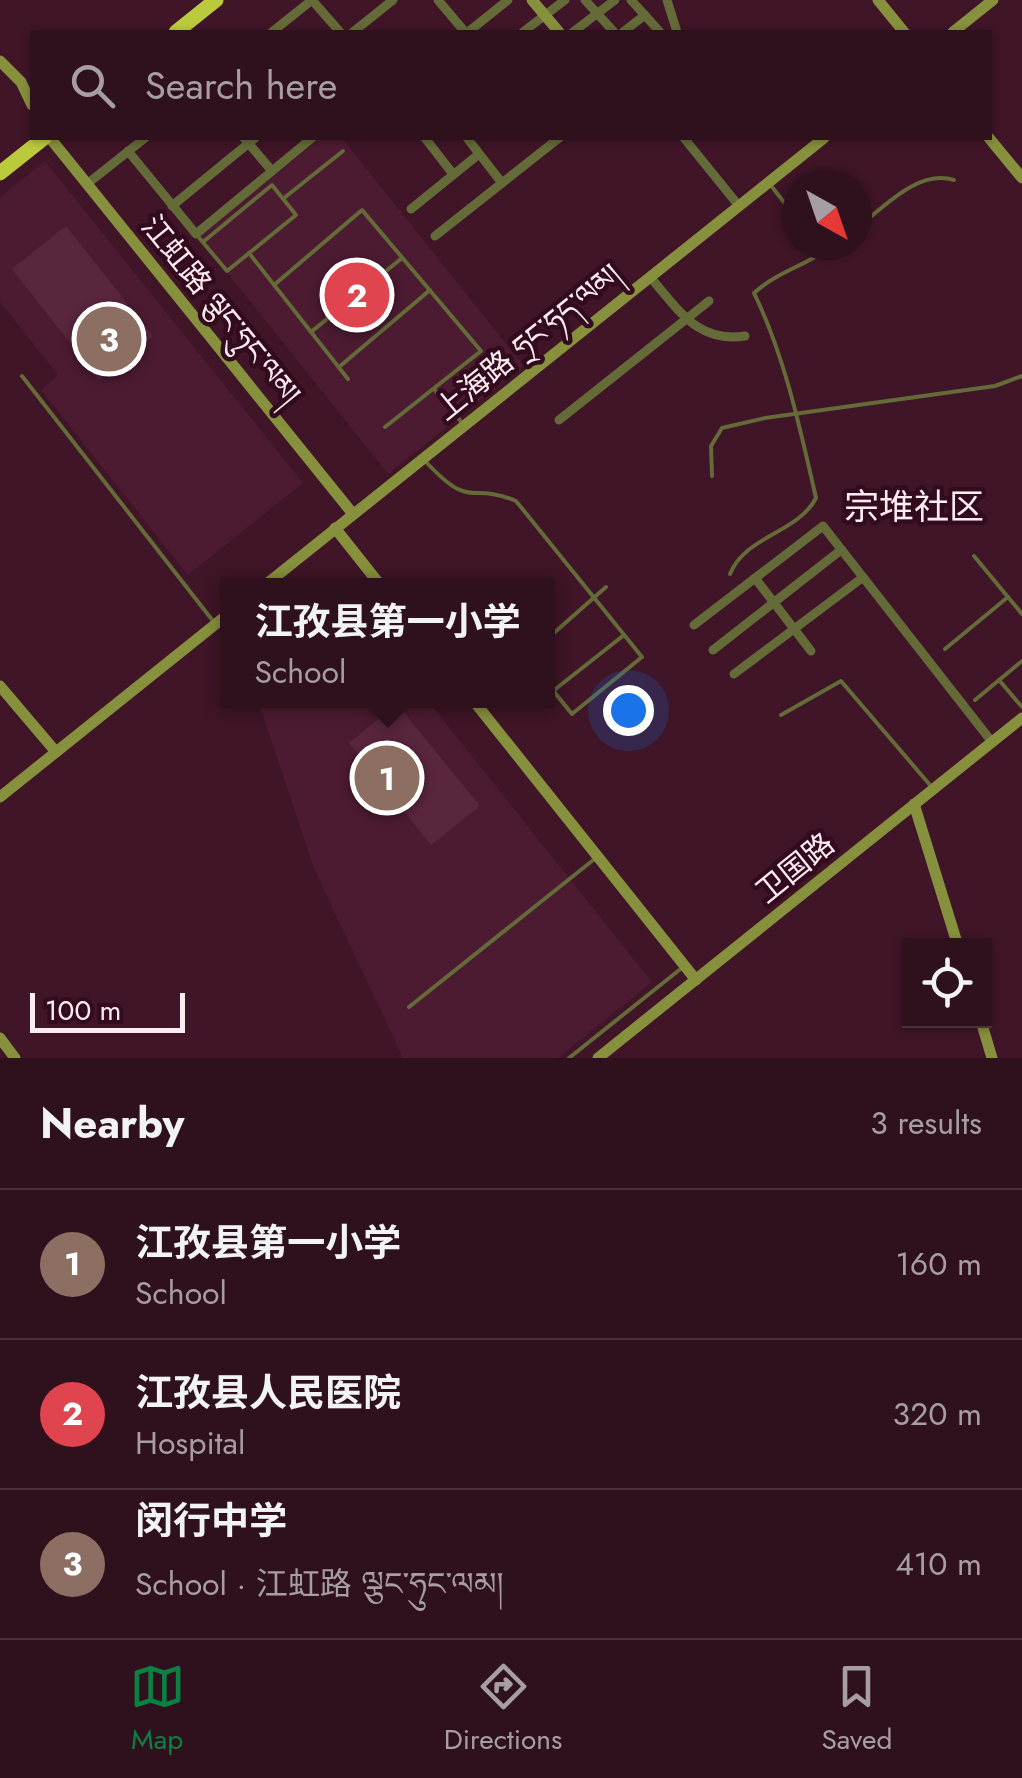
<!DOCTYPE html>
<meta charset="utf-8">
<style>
body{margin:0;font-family:Jost,"Noto Sans SC","Noto Serif Tibetan",sans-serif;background:#371926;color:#f1f3f6}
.controls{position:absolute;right:30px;bottom:30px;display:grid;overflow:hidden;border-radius:0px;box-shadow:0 2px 8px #0004}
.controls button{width:90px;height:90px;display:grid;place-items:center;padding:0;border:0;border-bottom:2px solid #4a303b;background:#2f101d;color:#f1f3f6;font:50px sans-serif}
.compass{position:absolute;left:782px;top:170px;width:90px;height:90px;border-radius:50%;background:#2f101d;box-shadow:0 2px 8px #0004;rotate:140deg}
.scale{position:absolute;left:30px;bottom:25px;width:155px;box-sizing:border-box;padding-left:10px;border:5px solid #feecf2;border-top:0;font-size:28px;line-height:35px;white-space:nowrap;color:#feecf2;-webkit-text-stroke:8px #330b1e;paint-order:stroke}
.you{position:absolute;left:628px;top:710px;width:35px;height:35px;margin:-25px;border:8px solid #fff;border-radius:50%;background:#1a73e8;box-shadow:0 0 0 15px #1a73e833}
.badge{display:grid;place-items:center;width:65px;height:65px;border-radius:50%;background:#0b8043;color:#fff;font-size:32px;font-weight:700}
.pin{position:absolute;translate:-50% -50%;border:5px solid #fff;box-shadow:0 2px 10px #0006}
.popup{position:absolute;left:220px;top:578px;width:335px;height:130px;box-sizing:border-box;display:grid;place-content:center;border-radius:0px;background:#2f101d;filter:drop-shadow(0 2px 8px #0005);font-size:32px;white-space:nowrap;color:#a79da4}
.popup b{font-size:38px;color:#f1f3f6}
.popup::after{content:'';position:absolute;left:50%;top:100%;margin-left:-20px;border:20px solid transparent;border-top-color:#2f101d}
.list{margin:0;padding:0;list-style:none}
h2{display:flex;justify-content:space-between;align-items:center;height:130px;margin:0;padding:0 40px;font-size:42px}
h2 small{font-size:32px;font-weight:400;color:#a79da4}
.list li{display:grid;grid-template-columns:65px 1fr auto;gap:30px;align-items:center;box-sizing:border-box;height:150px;padding:0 40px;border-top:2px solid #4a303b}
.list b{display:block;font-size:38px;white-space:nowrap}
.list p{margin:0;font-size:32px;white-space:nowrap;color:#a79da4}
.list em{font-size:32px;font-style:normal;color:#a79da4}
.icon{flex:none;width:55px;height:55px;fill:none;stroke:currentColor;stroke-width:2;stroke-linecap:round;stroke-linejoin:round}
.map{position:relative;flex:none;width:1022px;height:1058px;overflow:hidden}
.search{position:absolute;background:#2f101d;box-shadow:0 2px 8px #0004;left:30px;right:30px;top:30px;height:110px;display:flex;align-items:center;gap:25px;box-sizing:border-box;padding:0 35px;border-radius:0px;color:#a79da4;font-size:38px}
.sheet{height:580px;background:#2f101d}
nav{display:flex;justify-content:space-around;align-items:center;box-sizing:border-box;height:140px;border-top:2px solid #4a303b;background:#2f101d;font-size:28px;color:#a79da4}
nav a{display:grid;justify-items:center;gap:5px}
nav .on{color:#0b8043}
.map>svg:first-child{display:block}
</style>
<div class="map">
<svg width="1022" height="1058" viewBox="0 0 1022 1058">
<rect width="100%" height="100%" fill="#3f1527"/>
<g fill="#4c1b31">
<path d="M321,138H342L524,366L388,474L198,236Z"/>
<path d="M45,161L303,483L188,575L41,390L58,375L0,302V197Z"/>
<path d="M258,701H428L652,982L558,1058H403L315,871Z"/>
</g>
<g fill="#5a263d">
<path d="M66,226L153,336L99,380L12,269Z"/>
<path d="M397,704L480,806L431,845L349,743Z"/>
</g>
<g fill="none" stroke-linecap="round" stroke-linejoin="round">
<g stroke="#646a38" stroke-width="4">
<path d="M769,183L797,219"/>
<path d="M284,198L343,151"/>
<path d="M857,228C884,207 918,169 954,180"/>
<path d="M196,234L227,271L296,215L272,185L203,242"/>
<path d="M249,253L348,379"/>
<path d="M274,285L362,210L481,351L385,427"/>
<path d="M311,332L402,258"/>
<path d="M339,367L430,290"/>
<path d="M22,376L213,621"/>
<path d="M434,389L463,424"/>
<path d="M426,462C473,512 468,481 516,501L642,657L572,714L547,683"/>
<path d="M712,476L711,446L722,428L765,418L995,386L1022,376"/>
<path d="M974,556L1022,614"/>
<path d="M730,574C745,536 798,533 816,498C800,428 785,357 754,293C778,271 808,265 834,245"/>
<path d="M547,639L606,587"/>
<path d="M945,649L1008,597"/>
<path d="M999,680L1022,707"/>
<path d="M553,691L624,635"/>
<path d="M975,700L1022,661"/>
<path d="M781,715L841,681L930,785"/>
<path d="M409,1007L597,857"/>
<path d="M569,1058L683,967"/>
</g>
<g stroke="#646a38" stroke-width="9">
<path d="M312,0L340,32"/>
<path d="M438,0L465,32"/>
<path d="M585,0L614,32"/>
<path d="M631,0L660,32"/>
<path d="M667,0L677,32"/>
<path d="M272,32L312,0"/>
<path d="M353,32L393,0"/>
<path d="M468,32L508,0"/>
<path d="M523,32L565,0"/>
<path d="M573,32L615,0"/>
<path d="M623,32L645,15"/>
<path d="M244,138L272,171"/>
<path d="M425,138L453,174"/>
<path d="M467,138L502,183"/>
<path d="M684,138L739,206"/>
<path d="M128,151L196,234L312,138"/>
<path d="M87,184L145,138"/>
<path d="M172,206L255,138"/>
<path d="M411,209L479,154"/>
<path d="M435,236L559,138"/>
<path d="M650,277C679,310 697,343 745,336"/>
<path d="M559,420L709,301"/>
<path d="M755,578L811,651"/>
<path d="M694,625L823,526L992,742"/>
<path d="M713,650L841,550"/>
<path d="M734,674L862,578"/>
</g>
<g stroke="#87903d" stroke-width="11">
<path d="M532,0L559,32"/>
<path d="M878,0L904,32"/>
<path d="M953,32L993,0"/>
<path d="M0,61L21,82L32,105"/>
<path d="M50,138L353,514"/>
<path d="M989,138L1022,178"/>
<path d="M335,528L381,586"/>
<path d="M264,586L824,138"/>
<path d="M0,686L56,752"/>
<path d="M473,700L696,980"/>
<path d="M0,797L227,615"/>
<path d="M914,804L958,946"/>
<path d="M981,1021L992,1058"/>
<path d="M0,1038L15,1058"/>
<path d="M598,1058L1022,718"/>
</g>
<g stroke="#bbc93c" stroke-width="15">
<path d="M176,32L216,0"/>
<path d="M0,173L44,138"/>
</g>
</g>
<g text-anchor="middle" stroke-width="9" stroke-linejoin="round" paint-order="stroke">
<g font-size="30" fill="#feecf2" stroke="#330b1e">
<text transform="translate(221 310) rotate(51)" y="10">江虹路 ལྕང་ཧུང་ལམ།</text>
<text transform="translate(528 342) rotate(-39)" y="10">上海路 ཧྲང་ཧད་ལམ།</text>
<text transform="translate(795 868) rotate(-39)" y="10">卫国路</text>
</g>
<g font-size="35" fill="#feecf2" stroke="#330b1e">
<text x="914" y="519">宗堆社区</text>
</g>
</g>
</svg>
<div class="controls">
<button><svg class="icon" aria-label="locate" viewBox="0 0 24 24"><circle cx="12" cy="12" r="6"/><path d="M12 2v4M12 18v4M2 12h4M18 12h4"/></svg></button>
</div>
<svg class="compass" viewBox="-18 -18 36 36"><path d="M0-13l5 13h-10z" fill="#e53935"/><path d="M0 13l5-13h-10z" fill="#a79da4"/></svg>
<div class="scale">100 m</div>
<div class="you"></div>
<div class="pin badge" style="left:387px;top:778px;background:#8d6e63">1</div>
<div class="popup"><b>江孜县第一小学</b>School</div>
<div class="pin badge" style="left:357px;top:295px;background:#e0444e">2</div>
<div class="pin badge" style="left:109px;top:339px;background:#8d6e63">3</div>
<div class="search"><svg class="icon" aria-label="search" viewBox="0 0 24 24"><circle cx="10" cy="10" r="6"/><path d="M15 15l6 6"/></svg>Search here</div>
</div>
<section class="sheet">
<h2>Nearby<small>3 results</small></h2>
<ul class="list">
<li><span class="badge" style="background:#8d6e63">1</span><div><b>江孜县第一小学</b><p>School</p></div><em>160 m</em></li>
<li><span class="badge" style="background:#e0444e">2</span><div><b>江孜县人民医院</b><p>Hospital</p></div><em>320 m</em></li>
<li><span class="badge" style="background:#8d6e63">3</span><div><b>闵行中学</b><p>School · 江虹路 ལྕང་ཧུང་ལམ།</p></div><em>410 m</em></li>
</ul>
</section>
<nav>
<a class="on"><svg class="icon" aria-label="map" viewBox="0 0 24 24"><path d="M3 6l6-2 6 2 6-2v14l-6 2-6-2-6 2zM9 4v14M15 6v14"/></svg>Map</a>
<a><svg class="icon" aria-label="directions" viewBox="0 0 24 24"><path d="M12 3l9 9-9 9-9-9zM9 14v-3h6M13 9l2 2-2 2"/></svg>Directions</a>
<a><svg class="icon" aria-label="saved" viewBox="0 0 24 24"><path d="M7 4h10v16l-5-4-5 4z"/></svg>Saved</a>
</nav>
